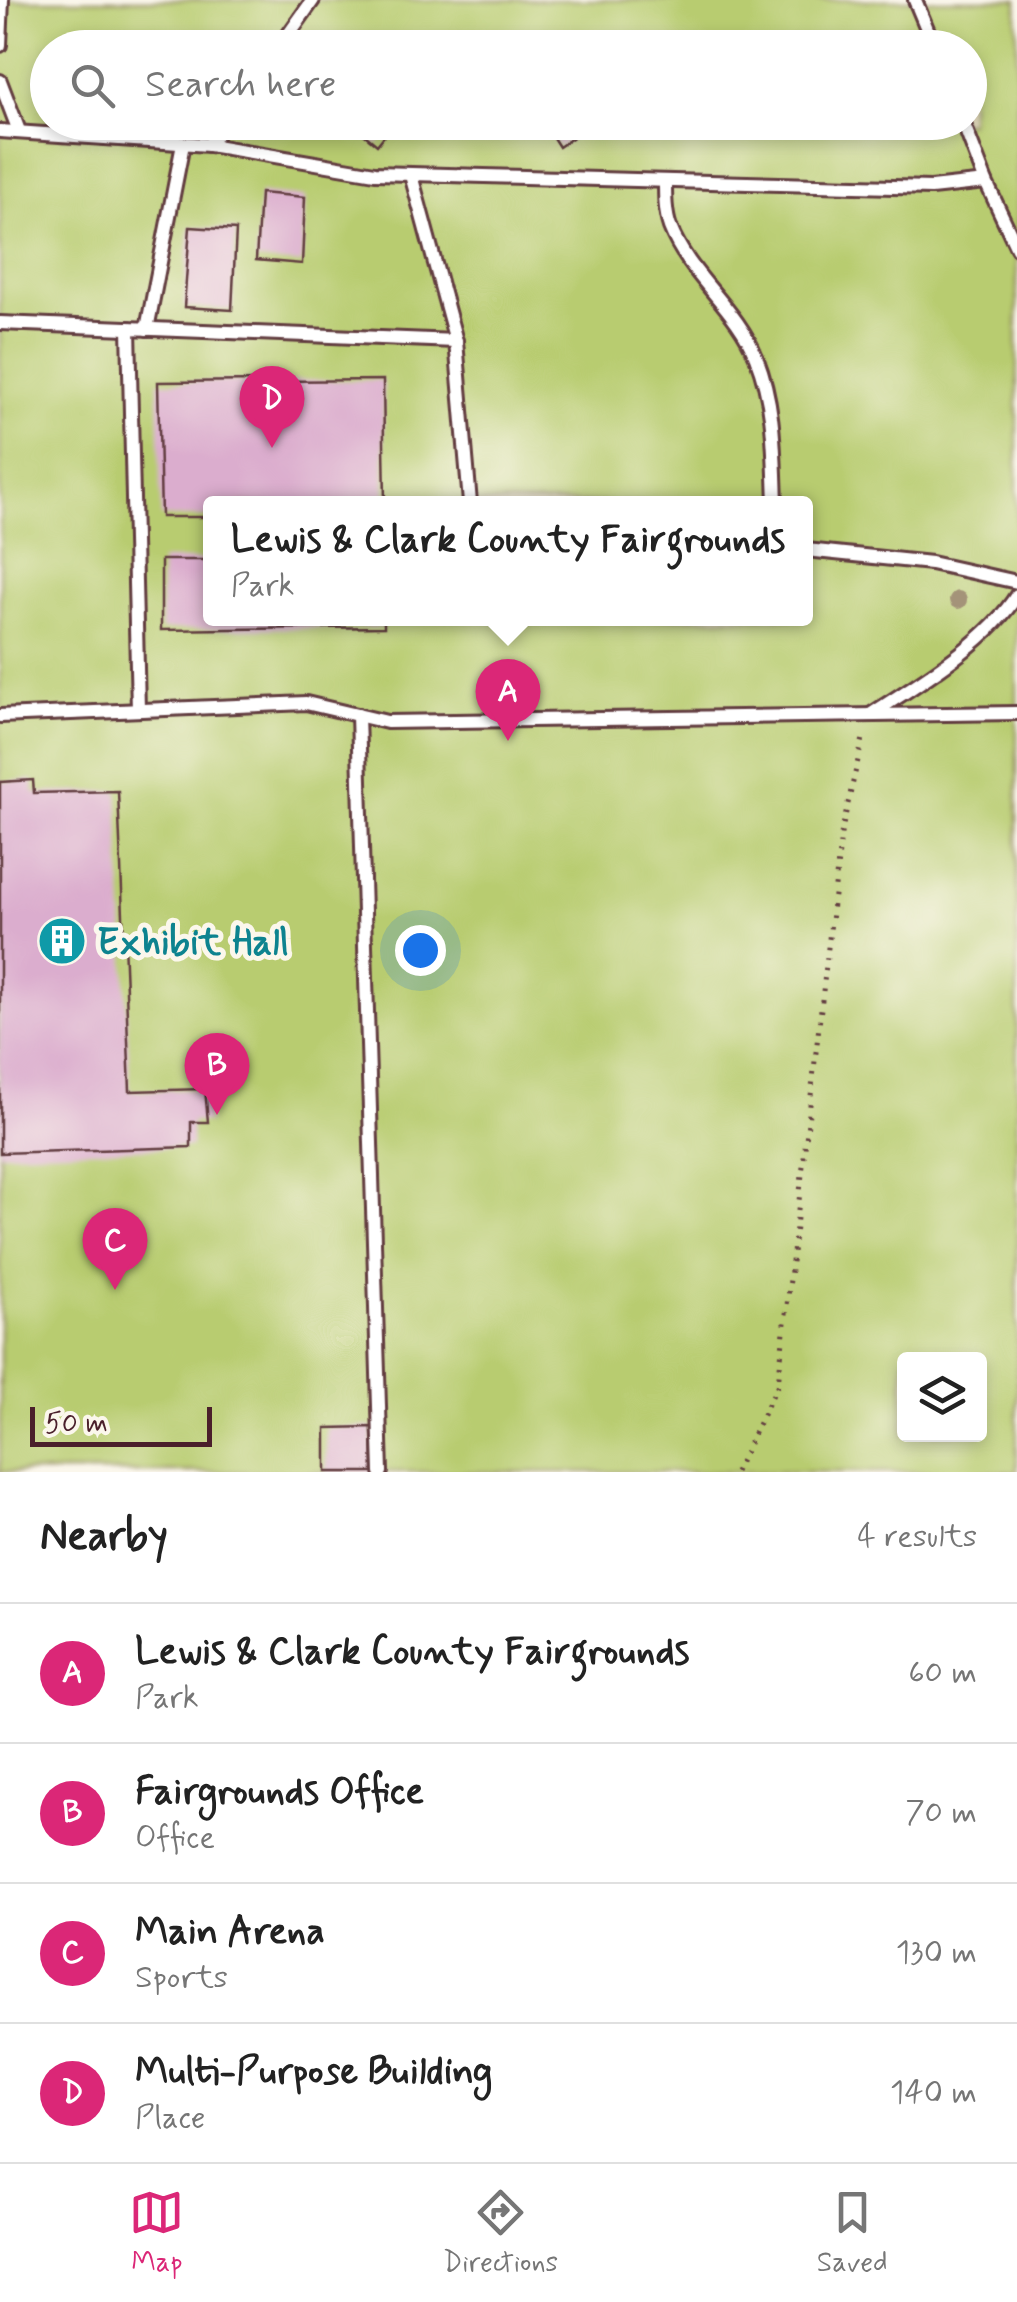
<!DOCTYPE html>
<style>
body{margin:0;font-family:Mynerve,sans-serif;background:#f6f6f6;color:#222}
.controls{position:absolute;right:30px;bottom:30px;display:grid;overflow:hidden;border-radius:10px;box-shadow:0 5px 15px #0003}
.controls button{width:90px;height:90px;display:grid;place-items:center;padding:0;border:0;border-bottom:2px solid #e0e0e0;background:#fff;color:#222;font:50px sans-serif}
.scale{position:absolute;left:30px;bottom:25px;width:182px;box-sizing:border-box;padding-left:10px;border:5px solid #4a1f2b;border-top:0;font-size:28px;line-height:35px;white-space:nowrap;color:#4a1f2b;-webkit-text-stroke:8px #fbf7ec;paint-order:stroke}
.you{position:absolute;left:420px;top:950px;width:35px;height:35px;margin:-25px;border:8px solid #fff;border-radius:50%;background:#1a73e8;box-shadow:0 0 0 15px #1a73e833}
.badge{display:grid;place-items:center;width:65px;height:65px;border-radius:50%;background:#db2777;color:#fff;font-size:32px;font-weight:700}
.pin{position:absolute;translate:-50% -82px;filter:drop-shadow(0 2px 5px #0008)}
.pin::after{content:'';position:absolute;top:52px;width:35px;height:30px;background:inherit;clip-path:polygon(0 0,100% 0,50% 100%)}
.popup{position:absolute;left:203px;top:496px;width:610px;height:130px;box-sizing:border-box;display:grid;place-content:center;border-radius:10px;background:#fff;filter:drop-shadow(0 2px 8px #0005);font-size:32px;white-space:nowrap;color:#767676}
.popup b{font-size:38px;color:#222}
.popup::after{content:'';position:absolute;left:50%;top:100%;margin-left:-20px;border:20px solid transparent;border-top-color:#fff}
.list{margin:0;padding:0;list-style:none}
h2{display:flex;justify-content:space-between;align-items:center;height:130px;margin:0;padding:0 40px;font-size:42px}
h2 small{font-size:32px;font-weight:400;color:#767676}
.list li{display:grid;grid-template-columns:65px 1fr auto;gap:30px;align-items:center;box-sizing:border-box;height:140px;padding:0 40px;border-top:2px solid #e0e0e0}
.list b{display:block;font-size:38px;white-space:nowrap}
.list p{margin:0;font-size:32px;white-space:nowrap;color:#767676}
.list em{font-size:32px;font-style:normal;color:#767676}
.icon{flex:none;width:55px;height:55px;fill:none;stroke:currentColor;stroke-width:2;stroke-linecap:round;stroke-linejoin:round}
.map{position:relative;flex:none;width:1017px;height:1472px;overflow:hidden}
.search{position:absolute;background:#fff;box-shadow:0 5px 15px #0003;left:30px;right:30px;top:30px;height:110px;display:flex;align-items:center;gap:25px;box-sizing:border-box;padding:0 35px;border-radius:55px;color:#767676;font-size:38px}
.sheet{height:690px;background:#fff}
nav{display:flex;justify-content:space-around;align-items:center;box-sizing:border-box;height:140px;border-top:2px solid #e0e0e0;background:#fff;font-size:28px;color:#767676}
nav a{display:grid;justify-items:center;gap:5px}
nav .on{color:#db2777}
.map>svg:first-child{display:block}
</style>
<div class="map">
<svg width="1017" height="1472" viewBox="0 0 1017 1472">
<rect width="100%" height="100%" fill="#fbf7ec"/>
<filter id="ink" filterUnits="userSpaceOnUse"><feTurbulence type="fractalNoise" baseFrequency=".01" numOctaves="2"/><feDisplacementMap in="SourceGraphic" scale="20" xChannelSelector="R" yChannelSelector="G"/><feConvolveMatrix kernelMatrix="1 2 1 2 8 2 1 2 1" color-interpolation-filters="sRGB"/></filter>
<filter id="wash" filterUnits="userSpaceOnUse"><feTurbulence type="fractalNoise" baseFrequency=".0048" numOctaves="4" result="noise"/><feDisplacementMap in="SourceGraphic" scale="40" xChannelSelector="R" yChannelSelector="G"/><feGaussianBlur stdDeviation="2.25" result="paint"/><feColorMatrix in="noise" values="0 0 0 0 0 0 0 0 0 0 0 0 0 0 0 0 0 1.4 0 .05"/><feComposite in="paint" operator="in"/></filter>
<g filter="url(#wash)">
<rect width="100%" height="100%" fill="#eae1bf"/>
<path fill="#b8cc70" stroke="#81764e" stroke-width="2.5" fill-rule="evenodd" d="M0,0H1017V1472H0ZM48,48H970V122H48ZM210,503H806V618H210ZM904,1360H980V1434H904Z"/>
<g id="blocks">
<g fill="#dbadce">
<path d="M349,122H395L377,145Z"/>
<path d="M543,122H575L581,132L559,147Z"/>
<path d="M260,193L305,197L302,264L256,260Z"/>
<path d="M190,227L236,230L232,310L184,307Z"/>
<path d="M383,380L385,503H210V517H161L158,382Z"/>
<path d="M161,560H210V618H384V627L161,630Z"/>
<path d="M33,780L34,793L118,791L130,1091L205,1089L208,1122H191V1147L0,1153V782Z"/>
<path d="M372,1427L373,1472H326V1428Z"/>
</g>
</g>
</g>
<g filter="url(#ink)">
<use href="#blocks" fill-opacity="0" stroke="#623c41" stroke-width="2.5"/>
<g fill="none" stroke-linecap="round" stroke-linejoin="round">
<g stroke="#623c41" stroke-width="18">
<g id="service">
<path d="M915,0L935,48"/>
<path d="M0,45L2,0"/>
<path d="M279,48L313,0"/>
<path d="M0,81L19,131"/>
<path d="M963,122L986,182L1017,248"/>
<path d="M0,131L209,145L225,122"/>
<path d="M209,145L375,173L931,188L986,182"/>
<path d="M665,181C665,196 665,213 670,227C689,276 737,308 756,357C775,405 774,453 776,503"/>
<path d="M0,323L456,341L411,175"/>
<path d="M129,328L138,710"/>
<path d="M147,329L183,144"/>
<path d="M456,341L470,503"/>
<path d="M806,550L931,563L1017,582"/>
<path d="M358,715L381,1472"/>
<path d="M870,715C917,684 987,643 1017,595"/>
<path d="M0,716L306,703L387,722L1017,713"/>
</g>
</g>
<path stroke="#623c41" stroke-width="5" stroke-dasharray="2.5 8" stroke-linecap="butt" d="M735,1472L778,1384L841,834L864,734"/>
<use href="#service" stroke="#fff" stroke-width="12"/>
</g>
<circle fill="#a49379" cx="958" cy="600" r="9"/>
</g>
<defs>
<g id="building-disc" transform="scale(2.5)"><circle r="9.5" fill="#0f9aa8" stroke="#fbf7ec"/><path d="M-4-6H4V6H1V3H-1V6H-4ZM-2.5-4.3h1.7v1.8h-1.7ZM.8-4.3h1.7v1.8H.8ZM-2.5-1h1.7V.8h-1.7ZM.8-1h1.7V.8H.8Z" fill="#fff"/></g>
</defs>
<g fill-rule="evenodd">
<use href="#building-disc" x="62" y="941"/>
</g>
<g text-anchor="middle" stroke-width="10" stroke-linejoin="round" paint-order="stroke">
<g font-size="38" font-weight="bold" fill="#0d838f" stroke="#fbf7ec" text-anchor="start">
<text x="97" y="954">Exhibit Hall</text>
</g>
</g>
</svg>
<div class="controls">
<button><svg class="icon" aria-label="layers" viewBox="0 0 24 24"><path d="M12 4l9 5-9 5-9-5zM3 14l9 5 9-5"/></svg></button>
</div>
<div class="scale">50 m</div>
<div class="you"></div>
<div class="pin badge" style="left:508px;top:741px">A</div>
<div class="popup"><b>Lewis &amp; Clark County Fairgrounds</b>Park</div>
<div class="pin badge" style="left:217px;top:1115px">B</div>
<div class="pin badge" style="left:115px;top:1290px">C</div>
<div class="pin badge" style="left:272px;top:448px">D</div>
<div class="search"><svg class="icon" aria-label="search" viewBox="0 0 24 24"><circle cx="10" cy="10" r="6"/><path d="M15 15l6 6"/></svg>Search here</div>
</div>
<section class="sheet">
<h2>Nearby<small>4 results</small></h2>
<ul class="list">
<li><span class="badge">A</span><div><b>Lewis &amp; Clark County Fairgrounds</b><p>Park</p></div><em>60 m</em></li>
<li><span class="badge">B</span><div><b>Fairgrounds Office</b><p>Office</p></div><em>70 m</em></li>
<li><span class="badge">C</span><div><b>Main Arena</b><p>Sports</p></div><em>130 m</em></li>
<li><span class="badge">D</span><div><b>Multi-Purpose Building</b><p>Place</p></div><em>140 m</em></li>
</ul>
</section>
<nav>
<a class="on"><svg class="icon" aria-label="map" viewBox="0 0 24 24"><path d="M3 6l6-2 6 2 6-2v14l-6 2-6-2-6 2zM9 4v14M15 6v14"/></svg>Map</a>
<a><svg class="icon" aria-label="directions" viewBox="0 0 24 24"><path d="M12 3l9 9-9 9-9-9zM9 14v-3h6M13 9l2 2-2 2"/></svg>Directions</a>
<a><svg class="icon" aria-label="saved" viewBox="0 0 24 24"><path d="M7 4h10v16l-5-4-5 4z"/></svg>Saved</a>
</nav>
